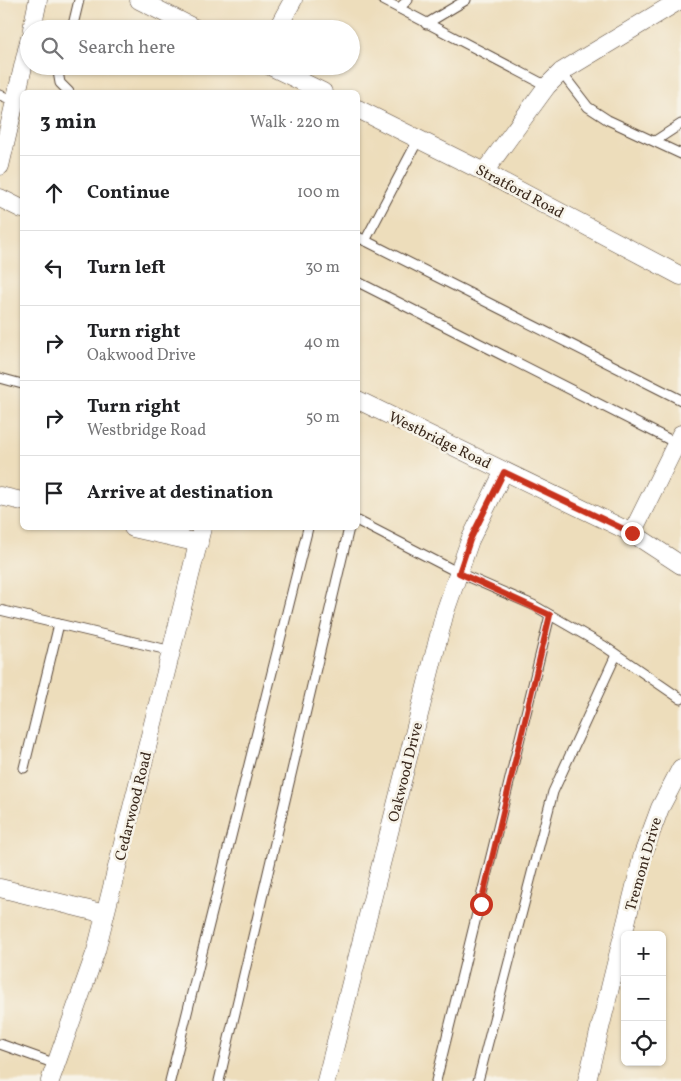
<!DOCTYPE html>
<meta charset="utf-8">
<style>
body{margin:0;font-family:Vollkorn,serif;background:#f6f6f6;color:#202124}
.controls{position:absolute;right:15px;bottom:15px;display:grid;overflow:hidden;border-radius:8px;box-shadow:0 1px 4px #0004}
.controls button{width:45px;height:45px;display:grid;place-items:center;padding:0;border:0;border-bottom:1px solid #e0e0e0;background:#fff;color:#202124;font:25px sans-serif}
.stop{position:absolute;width:15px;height:15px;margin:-11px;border:4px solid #c8321e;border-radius:50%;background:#fff}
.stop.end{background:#c8321e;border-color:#fff;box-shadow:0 1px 5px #0008}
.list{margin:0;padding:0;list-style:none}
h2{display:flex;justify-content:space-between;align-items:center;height:65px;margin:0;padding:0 20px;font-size:21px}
h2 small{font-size:16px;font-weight:400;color:#757577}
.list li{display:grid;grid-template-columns:32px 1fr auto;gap:15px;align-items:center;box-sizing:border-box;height:75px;padding:0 20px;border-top:1px solid #e0e0e0}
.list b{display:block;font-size:19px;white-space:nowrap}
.list p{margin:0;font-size:16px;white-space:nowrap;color:#757577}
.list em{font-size:16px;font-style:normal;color:#757577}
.icon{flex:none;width:28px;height:28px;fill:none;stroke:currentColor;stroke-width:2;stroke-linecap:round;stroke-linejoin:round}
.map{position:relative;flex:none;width:681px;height:1081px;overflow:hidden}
.search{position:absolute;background:#fff;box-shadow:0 1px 4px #0004;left:20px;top:20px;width:340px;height:55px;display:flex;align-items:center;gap:12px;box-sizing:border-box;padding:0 18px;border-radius:28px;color:#757577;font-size:19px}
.panel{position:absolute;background:#fff;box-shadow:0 1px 4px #0004;left:20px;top:90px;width:340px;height:440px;border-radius:8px}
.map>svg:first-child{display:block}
</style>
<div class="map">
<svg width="681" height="1081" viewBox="0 0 681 1081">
<rect width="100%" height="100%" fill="#f7f3e8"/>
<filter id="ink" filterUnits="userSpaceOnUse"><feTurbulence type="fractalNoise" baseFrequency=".02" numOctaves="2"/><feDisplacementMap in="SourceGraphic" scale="10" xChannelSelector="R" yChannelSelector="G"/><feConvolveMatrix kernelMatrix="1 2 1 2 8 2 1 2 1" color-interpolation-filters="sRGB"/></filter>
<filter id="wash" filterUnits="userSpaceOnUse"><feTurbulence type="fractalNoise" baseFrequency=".0096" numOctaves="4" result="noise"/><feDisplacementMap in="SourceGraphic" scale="20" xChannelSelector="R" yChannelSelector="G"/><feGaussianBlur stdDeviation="1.12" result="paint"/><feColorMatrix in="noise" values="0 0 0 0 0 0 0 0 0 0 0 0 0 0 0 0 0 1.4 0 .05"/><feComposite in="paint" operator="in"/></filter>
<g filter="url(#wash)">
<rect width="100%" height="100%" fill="#edddbb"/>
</g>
<g filter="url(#ink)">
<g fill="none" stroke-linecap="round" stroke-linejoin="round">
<g stroke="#564536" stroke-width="11">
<g id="service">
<path d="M383,0L547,86"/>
<path d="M399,8L408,0"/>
<path d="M426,24L466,0"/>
<path d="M72,29L79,0"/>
<path d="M57,66L60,83L69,92"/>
<path d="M561,72L588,107L608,120L681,154"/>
<path d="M0,95L15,101"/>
<path d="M655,141L681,124"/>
<path d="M358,237L681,400"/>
<path d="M365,241L418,140"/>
<path d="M358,282L678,444"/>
<path d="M0,378L22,384"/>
<path d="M358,521L459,573L533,605L604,646L681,699"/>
<path d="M0,610L172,651"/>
<path d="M24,768L59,624"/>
<path d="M0,1044L56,1064"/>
<path d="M170,1081L308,528"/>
<path d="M219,1081L349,528"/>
<path d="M436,1081L550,615"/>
<path d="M478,1081L553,792L616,655"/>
</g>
</g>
<g stroke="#564536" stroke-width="19">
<g id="minor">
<path d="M139,0L196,29"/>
<path d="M32,29L38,0"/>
<path d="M277,29L293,0"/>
<path d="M270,66L323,92"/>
<path d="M358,109L484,172L681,276"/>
<path d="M0,166L29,41"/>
<path d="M484,172L547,86L561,72L680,0"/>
<path d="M0,198L22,209"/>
<path d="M358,400L632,533L681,565"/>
<path d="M0,496L22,501"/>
<path d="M133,528L199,543"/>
<path d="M632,533L681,434"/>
<path d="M0,888L105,914"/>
<path d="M50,1081L96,951L202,528"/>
<path d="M326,1081L445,612L470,540L504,471"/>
<path d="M587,1081L643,854L660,808L681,768"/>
</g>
</g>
<use href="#service" stroke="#fff" stroke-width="9"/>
<use href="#minor" stroke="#fff" stroke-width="18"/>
</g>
</g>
<g fill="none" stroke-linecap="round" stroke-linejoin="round" filter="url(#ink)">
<path stroke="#c8321e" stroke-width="6" d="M481,904L550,615L459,573L470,540L504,472L632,533"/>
</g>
<g text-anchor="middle" stroke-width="5" stroke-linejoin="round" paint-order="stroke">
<g font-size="15" fill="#3b2a1e" stroke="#f7f3e8">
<text transform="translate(520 191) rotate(28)" y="5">Stratford Road</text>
<text transform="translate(440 440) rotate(26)" y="5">Westbridge Road</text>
<text transform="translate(405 772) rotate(-76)" y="5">Oakwood Drive</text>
<text transform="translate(133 806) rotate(-76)" y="5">Cedarwood Road</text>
<text transform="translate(643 864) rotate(-74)" y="5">Tremont Drive</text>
</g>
</g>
</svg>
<div class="controls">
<button>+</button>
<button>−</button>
<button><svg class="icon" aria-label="locate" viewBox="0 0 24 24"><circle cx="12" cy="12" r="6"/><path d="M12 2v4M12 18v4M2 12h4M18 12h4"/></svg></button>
</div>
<div class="stop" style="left:481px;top:904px"></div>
<div class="stop end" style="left:632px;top:533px"></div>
<div class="search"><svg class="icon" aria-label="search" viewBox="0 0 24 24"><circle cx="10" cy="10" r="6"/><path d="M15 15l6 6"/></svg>Search here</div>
<section class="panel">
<h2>3 min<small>Walk · 220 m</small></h2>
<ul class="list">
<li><svg class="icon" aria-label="ahead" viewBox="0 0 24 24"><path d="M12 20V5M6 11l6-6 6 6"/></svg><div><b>Continue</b></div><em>100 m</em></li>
<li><svg class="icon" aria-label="left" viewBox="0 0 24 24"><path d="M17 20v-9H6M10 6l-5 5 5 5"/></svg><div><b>Turn left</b></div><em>30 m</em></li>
<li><svg class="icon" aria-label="right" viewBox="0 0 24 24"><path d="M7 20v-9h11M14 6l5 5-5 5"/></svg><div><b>Turn right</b><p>Oakwood Drive</p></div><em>40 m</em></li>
<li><svg class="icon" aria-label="right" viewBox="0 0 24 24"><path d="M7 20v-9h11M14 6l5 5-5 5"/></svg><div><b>Turn right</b><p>Westbridge Road</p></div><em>50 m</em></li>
<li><svg class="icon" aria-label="arrive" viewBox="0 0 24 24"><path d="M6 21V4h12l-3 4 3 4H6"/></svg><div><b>Arrive at destination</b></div></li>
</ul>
</section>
</div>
